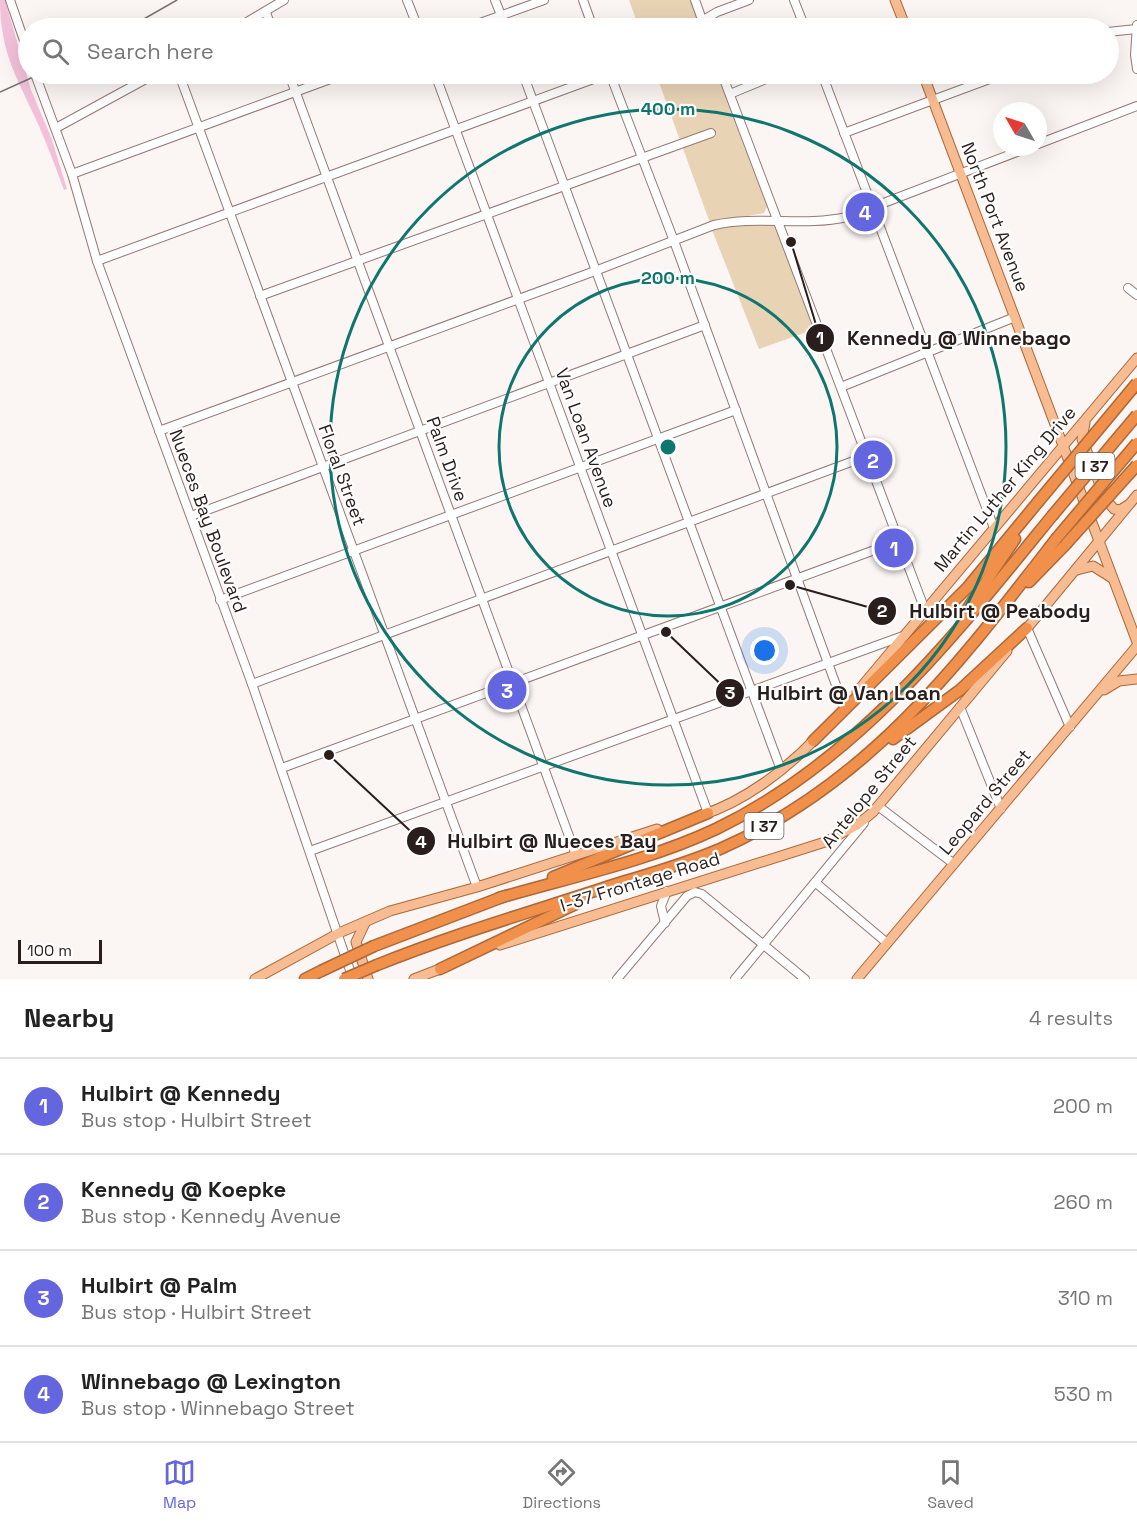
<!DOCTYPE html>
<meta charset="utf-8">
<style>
body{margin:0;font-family:"Space Grotesk",sans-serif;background:#f2f2f2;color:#222}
.compass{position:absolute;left:993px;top:102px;width:54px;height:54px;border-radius:50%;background:#fff;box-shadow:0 6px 24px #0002;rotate:309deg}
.scale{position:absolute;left:18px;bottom:15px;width:84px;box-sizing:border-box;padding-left:6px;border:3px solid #291e1c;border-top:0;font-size:16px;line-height:21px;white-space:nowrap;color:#291e1c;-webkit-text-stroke:4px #fff;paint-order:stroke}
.you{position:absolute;left:765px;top:651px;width:21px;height:21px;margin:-15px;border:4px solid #fff;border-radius:50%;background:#1a73e8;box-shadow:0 0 0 9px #1a73e833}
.badge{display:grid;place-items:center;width:39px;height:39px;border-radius:50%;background:#6466df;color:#fff;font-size:20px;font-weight:700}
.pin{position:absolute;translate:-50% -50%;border:3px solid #fff;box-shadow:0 2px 6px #0006}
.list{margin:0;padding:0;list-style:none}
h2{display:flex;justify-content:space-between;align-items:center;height:78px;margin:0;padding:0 24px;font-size:26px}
h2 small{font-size:20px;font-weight:400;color:#767676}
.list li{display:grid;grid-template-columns:39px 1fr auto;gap:18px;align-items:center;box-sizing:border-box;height:96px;padding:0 24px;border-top:2px solid #e0e0e0}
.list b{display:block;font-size:22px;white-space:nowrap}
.list p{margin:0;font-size:20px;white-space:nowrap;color:#767676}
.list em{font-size:20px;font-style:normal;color:#767676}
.icon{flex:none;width:33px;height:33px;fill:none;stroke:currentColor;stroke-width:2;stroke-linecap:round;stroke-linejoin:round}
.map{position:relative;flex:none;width:1137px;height:979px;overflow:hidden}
.search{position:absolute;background:#fff;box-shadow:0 6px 24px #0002;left:18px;right:18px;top:18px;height:66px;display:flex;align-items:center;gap:15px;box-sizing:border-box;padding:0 21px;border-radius:33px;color:#767676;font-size:22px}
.sheet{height:462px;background:#fff}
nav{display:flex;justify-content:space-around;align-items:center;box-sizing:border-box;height:84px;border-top:2px solid #e0e0e0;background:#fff;font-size:16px;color:#767676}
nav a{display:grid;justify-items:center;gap:3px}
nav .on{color:#6466df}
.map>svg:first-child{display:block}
</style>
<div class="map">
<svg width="1137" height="979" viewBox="0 0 1137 979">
<rect width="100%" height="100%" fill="#fbf5f3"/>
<g fill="#e8d3b5">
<path d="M629,0H691L697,18L684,28H639Z"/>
<path d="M656,74H719L768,205L764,213L710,223Z"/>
<path d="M775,224L815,329L759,349L712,230L729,225Z"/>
</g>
<path fill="#f3c0da" d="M0,0H5L31,90L51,137L67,189L64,190C56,168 48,147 39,126C18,79 0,54 0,0Z"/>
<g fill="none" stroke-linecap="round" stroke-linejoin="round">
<g stroke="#957973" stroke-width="10">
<g id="minor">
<path d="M10,0L28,52"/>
<path d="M407,0L418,28"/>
<path d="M495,0L506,28"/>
<path d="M583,0L593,28"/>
<path d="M695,0L705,28"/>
<path d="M794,0L805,28"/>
<path d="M266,13L272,28"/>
<path d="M1137,25L1135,55L1137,69"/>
<path d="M237,28L284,0"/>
<path d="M466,28L544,0"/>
<path d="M690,28L717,12L749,0"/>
<path d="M895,28L904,25"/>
<path d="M1108,32L1136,29"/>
<path d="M35,74L72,174L97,261L252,684L353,979"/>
<path d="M179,74L477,887"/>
<path d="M289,74L576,855"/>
<path d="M435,74L708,813"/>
<path d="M523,74L781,770"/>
<path d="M610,74L674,241L844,707"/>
<path d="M722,74L925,610"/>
<path d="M822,74L994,528"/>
<path d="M730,94L778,74"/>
<path d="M56,128L155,74"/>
<path d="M844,133L1003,74"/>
<path d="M1038,144L1137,106"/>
<path d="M72,174L344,74"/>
<path d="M97,261L607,74"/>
<path d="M1128,288L1137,295"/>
<path d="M260,296L711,133"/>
<path d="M841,387L1015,317"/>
<path d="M159,431L595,271L714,225C758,215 803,227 847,217L1030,147"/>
<path d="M191,516L705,325"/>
<path d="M220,600L736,410"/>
<path d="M1027,628L1070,727"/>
<path d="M252,684L867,456"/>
<path d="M960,707L1001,809"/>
<path d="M282,768L899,541"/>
<path d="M878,806L954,864"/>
<path d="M310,851L903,636"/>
<path d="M816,883L887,943"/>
<path d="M665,923L661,906L667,891"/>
<path d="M617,979L687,896L695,892L702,894L805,979"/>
<path d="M735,979L864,823"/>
</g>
</g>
<g stroke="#ab683a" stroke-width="11">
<g id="major">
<path d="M895,0L906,28"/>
<path d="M923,74L1137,642"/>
<path d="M1085,423L1082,439L1106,500L1114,509L1120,510L1128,505"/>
<path d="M1077,570L1093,566L1112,578"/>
<path d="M1024,632L1137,495"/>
<path d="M1104,690L1119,681L1137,679"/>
<path d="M857,692L1137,358"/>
<path d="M702,815C745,801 787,769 818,736"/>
<path d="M365,923L356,942L368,979"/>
<path d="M500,945L825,842L857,825L873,812L1007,651"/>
<path d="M255,979L339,933L390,911L477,887L657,829"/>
<path d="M414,979L445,967"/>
<path d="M857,979L1137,646"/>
</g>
</g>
<g stroke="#ab683a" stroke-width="13">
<g id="highway">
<path d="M1029,582L1066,544"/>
<path d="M968,608L1015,539"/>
<path d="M893,739L960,690L1027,628"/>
<path d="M813,741L968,587L1038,502"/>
<path d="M553,877L708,813"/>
<path d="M499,898C571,877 648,861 716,829C857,761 955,635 1052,516"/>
<path d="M374,946L505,896"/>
<path d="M377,965C454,934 534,911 613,885C649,874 685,864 720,849C870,783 959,664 1056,539"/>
<path d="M440,969L578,903"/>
<path d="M305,979L321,971"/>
</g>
</g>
<use href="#minor" stroke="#fff" stroke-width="8"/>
<use href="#major" stroke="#f7bc92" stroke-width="9"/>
<use href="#highway" stroke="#f1904a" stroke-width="10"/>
<g stroke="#7a716f" stroke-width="1.5">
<path d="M128,28L177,0"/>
<path d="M0,92L40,74"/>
</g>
<g stroke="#ab683a" stroke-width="13" stroke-linecap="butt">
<g id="highway-bridge">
<path d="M1038,502L1137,383"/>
<path d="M1052,516L1137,415"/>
<path d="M1056,539L1137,443"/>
<path d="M1066,544L1137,465"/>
<path d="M321,971L374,946"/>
<path d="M344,979L377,965"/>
</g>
</g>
<use href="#highway-bridge" stroke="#f1904a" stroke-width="10"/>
</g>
<g fill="none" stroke="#0f766e" stroke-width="3">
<circle cx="668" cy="447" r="169"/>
<circle cx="668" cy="447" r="338"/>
</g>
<g text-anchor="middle" stroke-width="4.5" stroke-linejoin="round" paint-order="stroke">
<g fill="#fff" stroke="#696260" stroke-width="1.5">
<rect x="1075.5" y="453" width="39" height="26" rx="4.5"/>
<rect x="744.5" y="813" width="39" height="26" rx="4.5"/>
</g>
<g font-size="16" font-weight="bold" fill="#291e1c">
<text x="1095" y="472">I 37</text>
<text x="764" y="832">I 37</text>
</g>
<g font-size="18" fill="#291e1c" stroke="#fff">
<text transform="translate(995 217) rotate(69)" y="6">North Port Avenue</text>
<text transform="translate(586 438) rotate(70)" y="6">Van Loan Avenue</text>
<text transform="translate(447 459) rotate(70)" y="6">Palm Drive</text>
<text transform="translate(342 475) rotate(70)" y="6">Floral Street</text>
<text transform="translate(1005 489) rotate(-50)" y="6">Martin Luther King Drive</text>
<text transform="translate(208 521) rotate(70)" y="6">Nueces Bay Boulevard</text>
<text transform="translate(869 792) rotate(-51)" y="6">Antelope Street</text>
<text transform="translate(985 802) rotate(-50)" y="6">Leopard Street</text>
<text transform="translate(640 882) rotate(-17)" y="6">I-37 Frontage Road</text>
</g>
</g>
<circle cx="668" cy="447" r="9" fill="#0f766e" stroke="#fff" stroke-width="3"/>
<g font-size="18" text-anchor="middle" font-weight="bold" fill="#0f766e" stroke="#fff" stroke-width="4.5" stroke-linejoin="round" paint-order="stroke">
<text x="668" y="115">400 m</text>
<text x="668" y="284">200 m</text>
</g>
<path fill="none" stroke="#291e1c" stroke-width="2" d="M791 242L820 338M790 585L882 611M666 632L730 693M329 755L421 841"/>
<g fill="#291e1c" stroke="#fff" stroke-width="2">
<circle cx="791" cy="242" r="6"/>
<circle cx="790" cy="585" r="6"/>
<circle cx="666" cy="632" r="6"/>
<circle cx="329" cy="755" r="6"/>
<circle cx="820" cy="338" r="15"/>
<circle cx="882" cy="611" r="15"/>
<circle cx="730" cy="693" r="15"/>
<circle cx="421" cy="841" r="15"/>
</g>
<g font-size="18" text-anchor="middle" font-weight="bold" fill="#fff">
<text x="820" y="344">1</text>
<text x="882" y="617">2</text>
<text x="730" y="699">3</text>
<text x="421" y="848">4</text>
</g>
<g font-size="20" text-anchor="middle" font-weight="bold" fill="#291e1c" stroke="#fff" stroke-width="4.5" stroke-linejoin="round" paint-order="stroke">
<text x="959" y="345">Kennedy @ Winnebago</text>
<text x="1000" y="618">Hulbirt @ Peabody</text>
<text x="849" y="700">Hulbirt @ Van Loan</text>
<text x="552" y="848">Hulbirt @ Nueces Bay</text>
</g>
</svg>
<svg class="compass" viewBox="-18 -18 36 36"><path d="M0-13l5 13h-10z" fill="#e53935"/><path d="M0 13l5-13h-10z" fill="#767676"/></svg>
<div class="scale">100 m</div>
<div class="you"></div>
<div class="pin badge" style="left:894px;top:548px">1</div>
<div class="pin badge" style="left:873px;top:460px">2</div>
<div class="pin badge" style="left:507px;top:690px">3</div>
<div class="pin badge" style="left:865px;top:212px">4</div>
<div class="search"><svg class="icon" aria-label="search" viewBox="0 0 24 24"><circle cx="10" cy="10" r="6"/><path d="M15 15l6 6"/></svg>Search here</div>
</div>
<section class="sheet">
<h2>Nearby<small>4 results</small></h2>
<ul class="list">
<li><span class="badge">1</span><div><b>Hulbirt @ Kennedy</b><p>Bus stop · Hulbirt Street</p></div><em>200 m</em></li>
<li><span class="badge">2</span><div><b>Kennedy @ Koepke</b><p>Bus stop · Kennedy Avenue</p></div><em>260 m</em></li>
<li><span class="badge">3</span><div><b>Hulbirt @ Palm</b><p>Bus stop · Hulbirt Street</p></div><em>310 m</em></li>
<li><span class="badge">4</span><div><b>Winnebago @ Lexington</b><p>Bus stop · Winnebago Street</p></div><em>530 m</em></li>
</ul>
</section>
<nav>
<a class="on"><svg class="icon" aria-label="map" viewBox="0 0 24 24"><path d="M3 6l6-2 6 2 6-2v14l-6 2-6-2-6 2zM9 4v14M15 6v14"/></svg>Map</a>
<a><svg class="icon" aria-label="directions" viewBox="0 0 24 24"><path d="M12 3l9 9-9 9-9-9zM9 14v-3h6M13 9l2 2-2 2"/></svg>Directions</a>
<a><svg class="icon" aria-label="saved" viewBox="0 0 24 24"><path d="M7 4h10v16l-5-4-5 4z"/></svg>Saved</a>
</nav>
